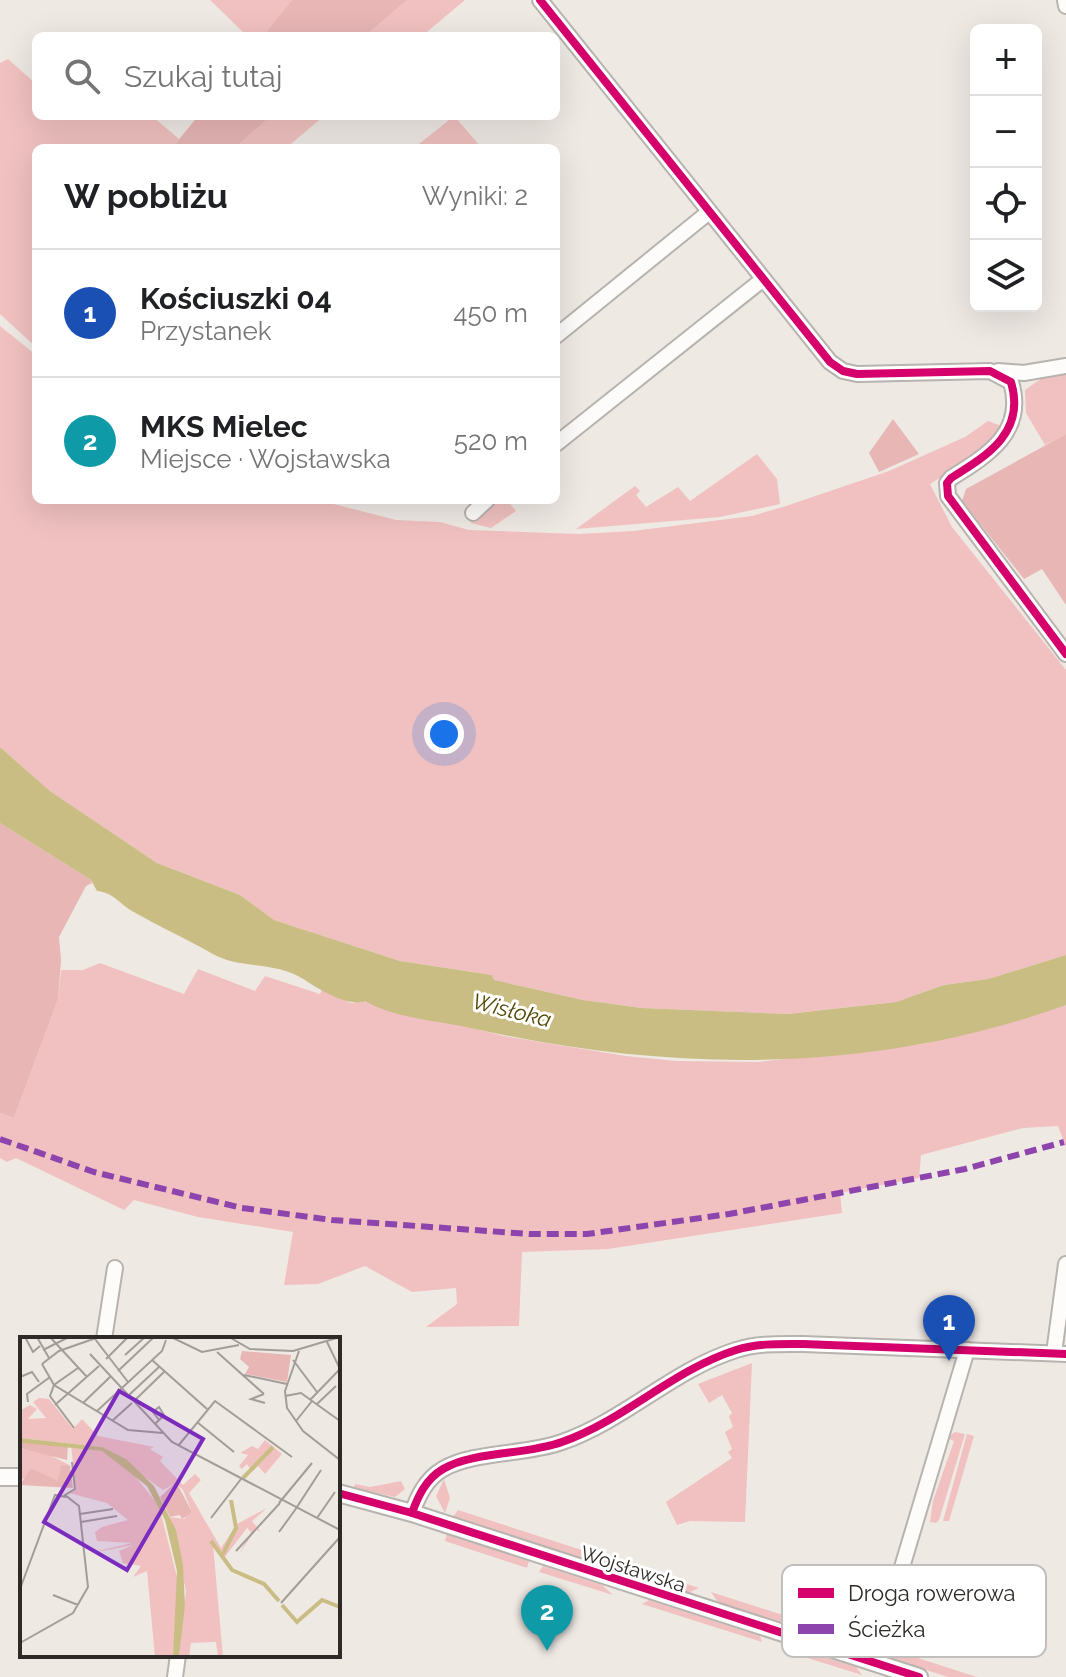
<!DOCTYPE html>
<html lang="pl">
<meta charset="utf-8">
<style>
body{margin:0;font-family:Raleway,sans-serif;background:#f6f6f6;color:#202124}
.controls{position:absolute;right:24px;top:24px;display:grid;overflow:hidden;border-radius:12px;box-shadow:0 8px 32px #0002}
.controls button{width:72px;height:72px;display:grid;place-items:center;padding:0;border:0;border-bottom:2px solid #e0e0e0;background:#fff;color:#202124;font:40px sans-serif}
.you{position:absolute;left:444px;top:734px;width:28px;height:28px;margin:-20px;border:6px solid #fff;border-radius:50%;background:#1a73e8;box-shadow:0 0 0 12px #1a73e833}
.badge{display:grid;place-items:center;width:52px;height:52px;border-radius:50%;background:#2563eb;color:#fff;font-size:26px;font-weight:700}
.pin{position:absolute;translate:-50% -66px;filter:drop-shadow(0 2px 4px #0008)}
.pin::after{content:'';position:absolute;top:42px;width:28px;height:24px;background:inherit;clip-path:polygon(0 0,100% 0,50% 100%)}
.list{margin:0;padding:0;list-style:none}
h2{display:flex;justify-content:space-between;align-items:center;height:104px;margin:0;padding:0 32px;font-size:34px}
h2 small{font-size:26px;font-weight:400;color:#757577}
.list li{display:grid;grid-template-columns:52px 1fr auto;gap:24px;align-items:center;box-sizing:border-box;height:128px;padding:0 32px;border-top:2px solid #e0e0e0}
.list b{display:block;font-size:30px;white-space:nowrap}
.list p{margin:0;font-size:26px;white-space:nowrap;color:#757577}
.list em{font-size:26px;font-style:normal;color:#757577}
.icon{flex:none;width:44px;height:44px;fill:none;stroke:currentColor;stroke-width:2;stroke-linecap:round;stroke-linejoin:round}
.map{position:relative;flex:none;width:1066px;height:1677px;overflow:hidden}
.search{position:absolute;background:#fff;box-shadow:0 8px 32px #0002;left:32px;top:32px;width:528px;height:88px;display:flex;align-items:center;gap:20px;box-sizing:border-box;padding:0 28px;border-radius:12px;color:#757577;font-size:30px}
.panel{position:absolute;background:#fff;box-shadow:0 8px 32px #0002;left:32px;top:144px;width:528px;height:360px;border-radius:12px}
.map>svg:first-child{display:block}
</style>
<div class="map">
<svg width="1066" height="1677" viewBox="0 0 1066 1677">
<rect width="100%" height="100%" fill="#efe9e4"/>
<g fill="#f0c1c0">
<path d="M210,0H292L263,36H247Z"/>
<path d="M407,0H465L422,36H365Z"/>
<path d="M8,59L36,84V116H152L179,139L172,148H36V347L0,314V63Z"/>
<path d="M271,116H324L286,148H235Z"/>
<path d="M454,116L482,148H414Z"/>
<path d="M0,326L36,355V500H318L396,520L440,522L469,530L579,534L633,531L752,516L786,506L889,471L965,437L988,421L1004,427L987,448L930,484L952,527L1066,670V955L988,979L944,985L896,1002L786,1014L642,1008L583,1000L493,980L492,975L400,961L274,920L240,895L157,863L50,791L0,747Z"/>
<path d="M1066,373V434L1045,445L1026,413L1025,390L1042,378Z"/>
<path d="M757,454L777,479L780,504L720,517L576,529L635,486L640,491L636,495L646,507L678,487L690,501Z"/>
<path d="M487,500H507L516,511L491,528L471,523L469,518Z"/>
<path d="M100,963L184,994L198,969L255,991L265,976L320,994L322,989L351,1003L365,1001L504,1036L626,1056L676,1061L758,1062L923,1044L1066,1005V1147L1058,1126L1023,1128L921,1155L919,1178L840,1193L842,1213L608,1249L522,1252L519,1326L426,1327L457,1304L456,1288L412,1292L365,1266L318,1284L284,1285L293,1232L198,1217L134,1200L124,1210L16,1158L7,1162L0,1158V1113L14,1118L58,999L61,970H83Z"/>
<path d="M752,1363L745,1522L690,1521L677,1525L666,1502L732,1458L728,1452L732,1449L725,1432L733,1427L729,1416L732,1413L722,1395L709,1403L698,1384Z"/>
<path d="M955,1432L965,1434L939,1520L936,1523L930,1522L933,1501L954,1441L947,1438Z"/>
<path d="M967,1434L974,1436L949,1521H943Z"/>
<path d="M444,1479L450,1498L445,1513L436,1496Z"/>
<path d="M401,1481L405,1489L395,1497L354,1488L355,1484L370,1487Z"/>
<path d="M458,1510L650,1572L638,1578L453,1517Z"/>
<path d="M447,1534L529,1561L527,1568L445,1541Z"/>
<path d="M543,1566L602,1585L613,1595L539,1572Z"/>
<path d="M660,1575L699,1588L686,1594L665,1586Z"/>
<path d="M711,1592L827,1629L811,1633L719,1604Z"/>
<path d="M649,1600L760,1636L762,1642L642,1604Z"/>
<path d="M839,1633H840L977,1677H948L845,1644Z"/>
<path d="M798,1649L856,1667L862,1675L785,1651Z"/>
</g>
<g fill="#e7b6b5">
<path d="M292,0H407L365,36H263Z"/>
<path d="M198,116H271L235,148H172Z"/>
<path d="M893,419L919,454L879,472L869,453Z"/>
<path d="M1066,434V605L1042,569L1024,579L962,501L966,489Z"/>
<path d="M0,823L91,880L92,883L86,886L59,937L61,960L58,999L14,1118L0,1113Z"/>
</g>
<path fill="#c9bd84" d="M0,747L50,791L157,863L240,895L274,920L400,961L492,975L494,980L583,1000L642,1008L787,1014L896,1002L944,985L988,979L1066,955V1005C872,1075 670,1073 471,1028C439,1021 394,1018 365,1001C350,1008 316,988 305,980C275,960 239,970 211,953C187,939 158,926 132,911C121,905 113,892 97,891L91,880L0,823Z"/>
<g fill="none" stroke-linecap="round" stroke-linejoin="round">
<g stroke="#b7b3af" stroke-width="18">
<g id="minor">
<path d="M540,0L830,362L843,371L857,374L990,371L1011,382C1026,432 988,455 951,478L947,483L948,496L1066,654"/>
<path d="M1065,0L1066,6"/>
<path d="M556,336L709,212"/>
<path d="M998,371L1024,373L1066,366"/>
<path d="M556,444L762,280"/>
<path d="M473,513L487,500"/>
<path d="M104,1339L115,1268"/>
<path d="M1054,1353L1066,1264"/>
<path d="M412,1513C418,1496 426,1479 443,1469C474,1451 527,1455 562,1442C625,1420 673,1370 736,1350C758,1343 780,1344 803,1344L1066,1354"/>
<path d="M882,1634L967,1350"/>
<path d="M175,1677L178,1655"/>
</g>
</g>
<g stroke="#b7b3af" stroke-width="20">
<g id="tertiary">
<path d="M0,1477H22"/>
<path d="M338,1493L412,1513L919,1677"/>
</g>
</g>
<use href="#minor" stroke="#fdfcfb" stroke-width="14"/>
<use href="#tertiary" stroke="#fdfcfb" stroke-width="16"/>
<path stroke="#8e44ad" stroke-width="6" stroke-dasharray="12 6" stroke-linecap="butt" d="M0,1139L94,1172L242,1208L332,1220L530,1234H587L729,1214L965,1169L1064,1142"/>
<g stroke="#fff" stroke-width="13">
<g id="cycleway">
<path d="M540,0L830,362L843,371L857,374L990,371L1011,382C1026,432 988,455 951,478L947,483L948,496L1066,654"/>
<path d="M338,1493L412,1513L919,1677"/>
<path d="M412,1513C418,1496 426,1479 443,1469C474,1451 527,1455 562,1442C625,1420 673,1370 736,1350C758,1343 780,1344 803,1344L1066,1354"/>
</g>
</g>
<use href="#cycleway" stroke="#d6006c" stroke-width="8"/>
</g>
<g text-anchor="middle" stroke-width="6" stroke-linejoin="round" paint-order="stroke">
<g font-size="20" fill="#2e2a27" stroke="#fff">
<text transform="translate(633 1569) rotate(18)" y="7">Wojsławska</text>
</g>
<g font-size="22" font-style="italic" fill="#524705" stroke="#fff">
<text transform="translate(512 1010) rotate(14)" y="8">Wisłoka</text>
</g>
</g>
<g transform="translate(20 1337)">
<rect width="320" height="320" fill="#efe9e4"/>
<path d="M19,61L29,62L53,92L62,82L78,99L134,110L130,112L143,120L140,124L163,148L175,137L181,143L169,156L201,211L217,187L247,171L232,184L241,195L236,192L219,217L231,195L227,191L204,221L193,208L203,320H198L196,305L171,306L169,320H159L166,254L150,180L165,182L164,176L172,175L163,153L156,146L143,153L82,110L0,101L1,73L10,68L17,72L8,82L26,81L13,65ZM245,103L262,117L245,137L238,129L232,135L227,127L222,132L219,129L228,118L220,116L232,109L238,112ZM51,108L82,114L107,129L139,169L159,248L153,320H135L127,234L113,240L121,229L103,226L99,214L113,208L66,217L112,206L77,204L75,195L82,190L108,183L87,166L49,156L56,153ZM0,111L22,114L51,129L40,133L39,145L11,131L7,143L0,141Z" fill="#f0c1c0"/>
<path d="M222,14L271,18L267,45L225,37L229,30L220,22ZM0,105L48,108L47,123L0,111ZM41,128L50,129L53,151L0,148L11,131L38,144ZM156,145L172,175L162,182L160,178L150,180L140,160Z" fill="#e7b6b5"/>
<path d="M0,101L82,110L106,122L134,149L156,193L163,228L165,268L159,320H153L157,234L145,183L127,149L82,114L3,106Z" fill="#c9bd84"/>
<path fill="none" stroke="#c9bd84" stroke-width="4" d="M223,141L253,110M191,204L212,233L244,247L259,264M203,217L216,191L211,163M262,268L277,285L302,263L320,270"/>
<path fill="none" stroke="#a29d98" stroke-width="2" d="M5,0L13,15L20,9M17,0L29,21M30,0L67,40M151,0L182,15L219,8M209,0L230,12L273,14L320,0M75,2L108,45M307,5L320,32M23,13L49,0M279,14L265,54L267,71L283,94L320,123M197,15L244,57M70,17L152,105L320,193M105,18L125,0M86,22L108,0M132,23L187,72M273,23L297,55M22,27L34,48L108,93L143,96M22,27L39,14L79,0M98,34L134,0M224,38L267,47M0,40L12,35L19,45M244,57L231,62L245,66M109,58L139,30M265,59L281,56L320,84M290,63L320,32M114,64L144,35M8,65L7,57L30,40M63,66L90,40M297,67L316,49M35,68L79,29M77,74L142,14L146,3M92,84L112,66M276,84L292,64M177,85L214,115M135,87L144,78L139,70L133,75L139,83M54,91L30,59L34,48L58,31M158,109L195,64L272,120M259,166L292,126M275,173L301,133M60,177L93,172M191,181L221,142M297,181L315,155M61,185L97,179M259,195L275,173M216,214L260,166M0,252L35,158L46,160M33,258L58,268M261,266L320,200M0,306L53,276L68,250L59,169L45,158L55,152L52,125"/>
<path fill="#7b2cbf" fill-opacity="0.15" stroke="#7b2cbf" stroke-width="4" d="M99,54L183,102L107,233L24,185Z"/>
<rect width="320" height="320" fill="none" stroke="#2e2a27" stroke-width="4"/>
</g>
<rect x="782" y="1565" width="264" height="92" rx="12" fill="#fff" stroke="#c0bfbe" stroke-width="2"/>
<rect x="798" y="1588" width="36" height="10" fill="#d6006c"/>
<rect x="798" y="1624" width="36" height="10" fill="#8e44ad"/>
<g font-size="22" fill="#2e2a27">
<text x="848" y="1601">Droga rowerowa</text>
<text x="848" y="1637">Ścieżka</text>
</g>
</svg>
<div class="controls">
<button>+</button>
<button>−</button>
<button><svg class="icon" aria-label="locate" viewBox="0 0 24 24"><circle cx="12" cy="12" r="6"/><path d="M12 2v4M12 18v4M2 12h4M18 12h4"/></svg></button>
<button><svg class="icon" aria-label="layers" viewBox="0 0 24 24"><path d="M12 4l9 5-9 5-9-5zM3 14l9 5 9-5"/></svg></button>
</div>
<div class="you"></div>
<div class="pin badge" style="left:949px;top:1361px;background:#1a4fb4">1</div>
<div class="pin badge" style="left:547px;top:1651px;background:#0f9aa8">2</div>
<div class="search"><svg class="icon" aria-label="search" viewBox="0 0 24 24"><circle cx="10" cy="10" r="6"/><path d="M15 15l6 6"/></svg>Szukaj tutaj</div>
<section class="panel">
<h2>W pobliżu<small>Wyniki: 2</small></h2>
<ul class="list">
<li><span class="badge" style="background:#1a4fb4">1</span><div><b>Kościuszki 04</b><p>Przystanek</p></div><em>450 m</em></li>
<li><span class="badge" style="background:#0f9aa8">2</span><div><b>MKS Mielec</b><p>Miejsce · Wojsławska</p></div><em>520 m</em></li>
</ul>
</section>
</div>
